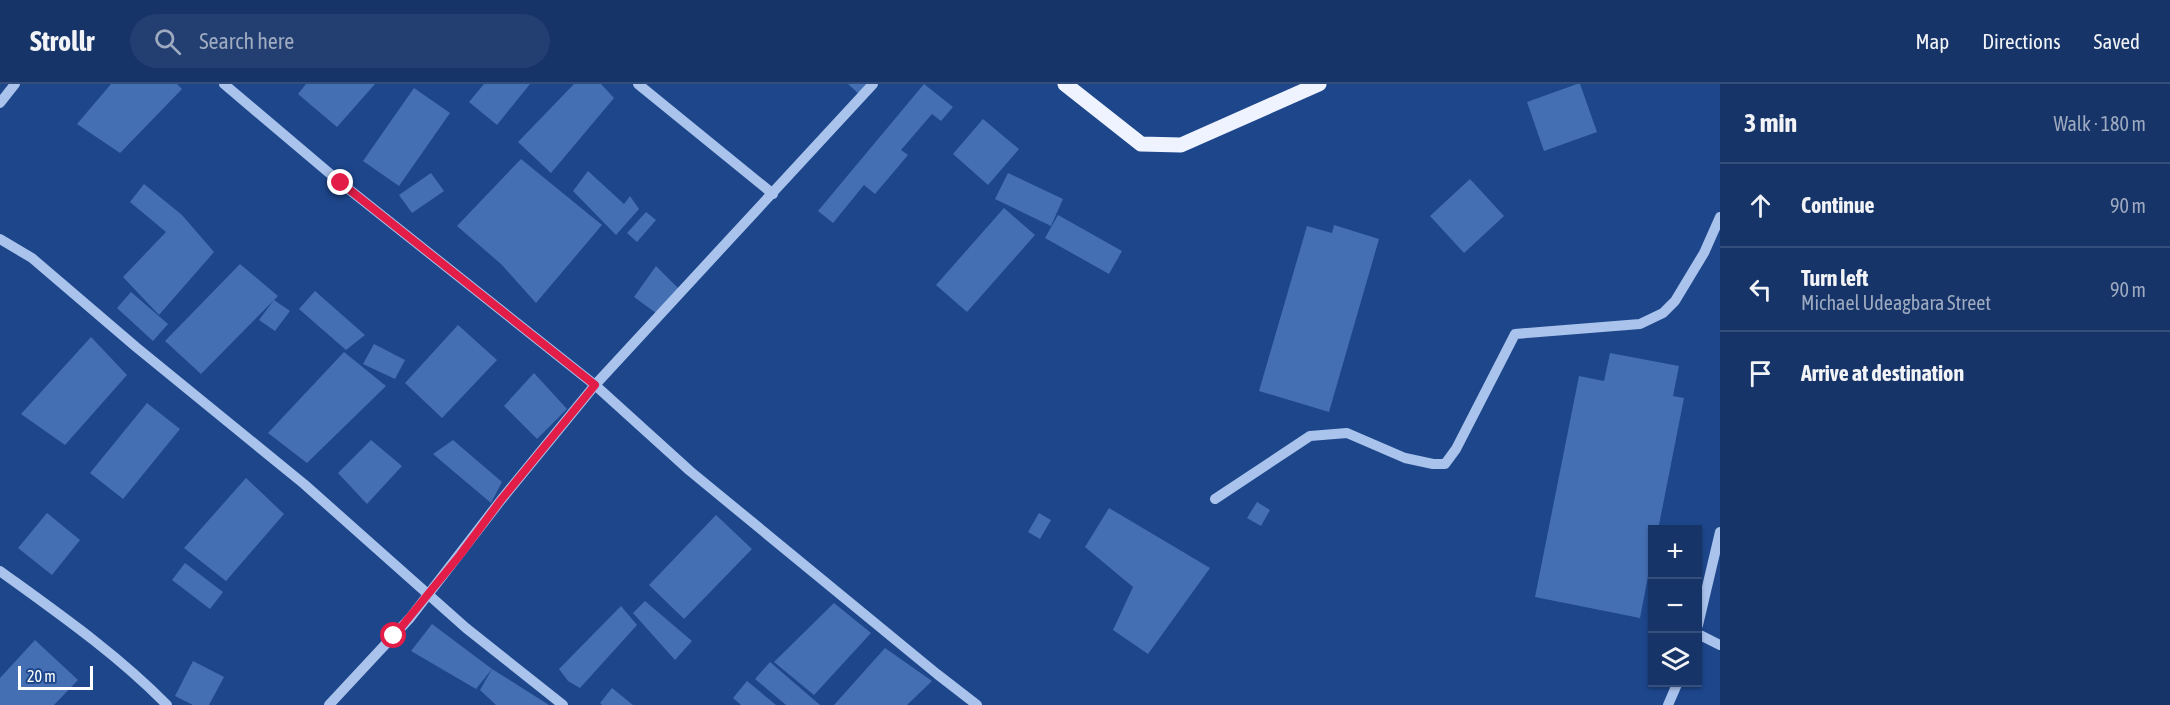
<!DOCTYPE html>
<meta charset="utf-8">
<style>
body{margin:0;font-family:"Asap Condensed",sans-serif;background:#233f71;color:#f1f3f6}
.controls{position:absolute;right:18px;bottom:18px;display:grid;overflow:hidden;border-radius:0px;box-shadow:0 2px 4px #0004}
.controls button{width:54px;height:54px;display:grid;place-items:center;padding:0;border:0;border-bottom:2px solid #354f7c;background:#163468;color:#f1f3f6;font:30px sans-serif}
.scale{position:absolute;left:18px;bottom:15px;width:75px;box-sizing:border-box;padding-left:6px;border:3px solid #fff;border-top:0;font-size:16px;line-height:21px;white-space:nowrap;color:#fff;-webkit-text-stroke:4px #1d468b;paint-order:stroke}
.stop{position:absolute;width:18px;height:18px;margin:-14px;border:4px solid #e11d48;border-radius:50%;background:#fff}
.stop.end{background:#e11d48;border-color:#fff;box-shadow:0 2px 6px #0008}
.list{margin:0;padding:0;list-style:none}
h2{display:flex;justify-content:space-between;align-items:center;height:78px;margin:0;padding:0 24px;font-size:26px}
h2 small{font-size:20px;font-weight:400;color:#9eaac0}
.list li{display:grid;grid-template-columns:39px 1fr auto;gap:18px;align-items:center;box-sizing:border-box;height:84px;padding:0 24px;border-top:2px solid #354f7c}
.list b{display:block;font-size:22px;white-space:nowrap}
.list p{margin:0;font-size:20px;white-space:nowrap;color:#9eaac0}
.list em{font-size:20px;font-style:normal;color:#9eaac0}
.icon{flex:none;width:33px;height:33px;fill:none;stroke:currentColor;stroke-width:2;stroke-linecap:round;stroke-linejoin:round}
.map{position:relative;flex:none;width:1720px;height:621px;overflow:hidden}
header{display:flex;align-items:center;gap:36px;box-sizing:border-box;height:84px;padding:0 30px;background:#163468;border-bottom:2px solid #354f7c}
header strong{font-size:28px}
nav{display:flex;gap:33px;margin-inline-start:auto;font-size:21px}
.search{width:420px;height:54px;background:#233f71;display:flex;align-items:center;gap:15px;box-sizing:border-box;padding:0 21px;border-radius:33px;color:#9eaac0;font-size:22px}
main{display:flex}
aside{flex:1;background:#163468}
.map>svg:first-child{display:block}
</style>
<header>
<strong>Strollr</strong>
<div class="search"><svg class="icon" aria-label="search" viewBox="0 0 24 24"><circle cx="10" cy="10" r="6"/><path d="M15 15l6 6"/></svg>Search here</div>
<nav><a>Map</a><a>Directions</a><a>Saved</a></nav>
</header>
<main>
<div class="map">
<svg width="1720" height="621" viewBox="0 0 1720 621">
<rect width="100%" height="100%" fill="#1d468b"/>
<g fill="#456fb3">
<path d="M111,0H177L182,5L120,69L77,40Z"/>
<path d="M306,0H375L337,43L298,10Z"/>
<path d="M484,0H530L497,41L469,18Z"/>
<path d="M574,0H601L614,14L551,89L518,58Z"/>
<path d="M848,0H868L859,10Z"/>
<path d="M924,0L953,23L941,37L932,30L901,66L908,71L875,110L864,101L833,139L818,127Z"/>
<path d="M1577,0H1580L1597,48L1544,67L1527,18Z"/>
<path d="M414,4L450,29L399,102L363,77Z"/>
<path d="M983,35L1019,65L988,101L953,70Z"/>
<path d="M521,75L602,141L536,219L501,180L457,142Z"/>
<path d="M588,87L624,120L630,112L639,125L616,151L573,107Z"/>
<path d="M431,89L444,107L412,129L399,111Z"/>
<path d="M1008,89L1063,115L1051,142L995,115Z"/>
<path d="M1470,95L1504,132L1464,169L1430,132Z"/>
<path d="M144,100L182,131L214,168L159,231L123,193L166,148L130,118Z"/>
<path d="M1004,124L1035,151L967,228L936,201Z"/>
<path d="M646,128L656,136L637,158L627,149Z"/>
<path d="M1058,131L1122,167L1109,190L1045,154Z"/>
<path d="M1334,141L1379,155L1329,328L1259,307L1307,142L1332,149Z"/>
<path d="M240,180L278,212L274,216L290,227L275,247L259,236L274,216L201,290L165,257Z"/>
<path d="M656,182L682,208L660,232L634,213Z"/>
<path d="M315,207L365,251L346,266L299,225Z"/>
<path d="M131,208L168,240L153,257L117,224Z"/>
<path d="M458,241L497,276L442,334L405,299Z"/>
<path d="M91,253L127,291L65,361L21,330Z"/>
<path d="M374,260L405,276L395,295L363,280Z"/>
<path d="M344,268L386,302L307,379L268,349Z"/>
<path d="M1610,269L1679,282L1673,312L1684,314L1658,446H1652V472L1640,534L1535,513L1579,292L1604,297Z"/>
<path d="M534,289L567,325L537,355L504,322Z"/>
<path d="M147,319L180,345L123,415L90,389Z"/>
<path d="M371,356L402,382L367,420L338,389Z"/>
<path d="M453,356L502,398L491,419L433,370Z"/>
<path d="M246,394L284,430L226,497L184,464Z"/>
<path d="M1257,418L1270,426L1261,442L1247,434Z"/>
<path d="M1109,424L1210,484L1148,570L1113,546L1133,503L1085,463Z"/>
<path d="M47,429L80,456L52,491L18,464Z"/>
<path d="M1039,429L1051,436L1040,455L1028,448Z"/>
<path d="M716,431L752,465L684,535L649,501Z"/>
<path d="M185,479L223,508L210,525L172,496Z"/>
<path d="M645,517L692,557L675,576L633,529Z"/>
<path d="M834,519L871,549L814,611L774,578Z"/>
<path d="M621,522L637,541L580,604L568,597L559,585Z"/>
<path d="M432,540L492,585L476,605L411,567Z"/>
<path d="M35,556L78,596L54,621H0V594Z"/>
<path d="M885,564L932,597L907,621H834Z"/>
<path d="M193,577L224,593L209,621H193L175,612Z"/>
<path d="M770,578L820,621H786L755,595Z"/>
<path d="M492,585L549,621H496L480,606Z"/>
<path d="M747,597L776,621H741L733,614Z"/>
<path d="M612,604L633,621H602L600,619Z"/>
</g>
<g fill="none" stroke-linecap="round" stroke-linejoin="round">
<g stroke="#a9c3ec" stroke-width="10">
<path d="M224,0L341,99L595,301L690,387L937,590L977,621"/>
<path d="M638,0L773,110"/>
<path d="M0,19L15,0"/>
<path d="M0,155L32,174L136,263L304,400L466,544L563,621"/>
<path d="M1215,415L1310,352L1347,349L1405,374L1433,380H1445L1456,365L1515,250L1640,240L1663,229L1675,217L1704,169L1720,133"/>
<path d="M0,487C58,529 117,570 167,621"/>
<path d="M1698,541L1720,448"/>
<path d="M1698,550L1720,561"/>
<path d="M329,621L410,534L501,416L595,301L873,0"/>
<path d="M1668,621L1678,598"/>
</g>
<path stroke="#eef3ff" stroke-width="15" d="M1065,0L1141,60L1181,61L1319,0"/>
</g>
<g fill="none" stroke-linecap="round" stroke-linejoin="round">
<path stroke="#e11d48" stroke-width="8" d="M341,99L595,301L501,416L460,471L394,552"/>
</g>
</svg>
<div class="controls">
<button>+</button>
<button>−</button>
<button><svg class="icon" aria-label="layers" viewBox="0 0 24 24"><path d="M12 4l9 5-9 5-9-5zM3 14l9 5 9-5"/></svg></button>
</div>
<div class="scale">20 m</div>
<div class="stop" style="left:394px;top:552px"></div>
<div class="stop end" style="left:341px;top:99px"></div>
</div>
<aside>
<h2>3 min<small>Walk · 180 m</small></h2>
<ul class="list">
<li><svg class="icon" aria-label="ahead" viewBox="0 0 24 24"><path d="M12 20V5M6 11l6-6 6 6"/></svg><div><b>Continue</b></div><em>90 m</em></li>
<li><svg class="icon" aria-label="left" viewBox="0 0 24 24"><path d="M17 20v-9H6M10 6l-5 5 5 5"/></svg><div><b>Turn left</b><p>Michael Udeagbara Street</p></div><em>90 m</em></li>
<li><svg class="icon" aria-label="arrive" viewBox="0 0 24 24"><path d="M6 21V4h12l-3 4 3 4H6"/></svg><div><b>Arrive at destination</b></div></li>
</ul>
</aside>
</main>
